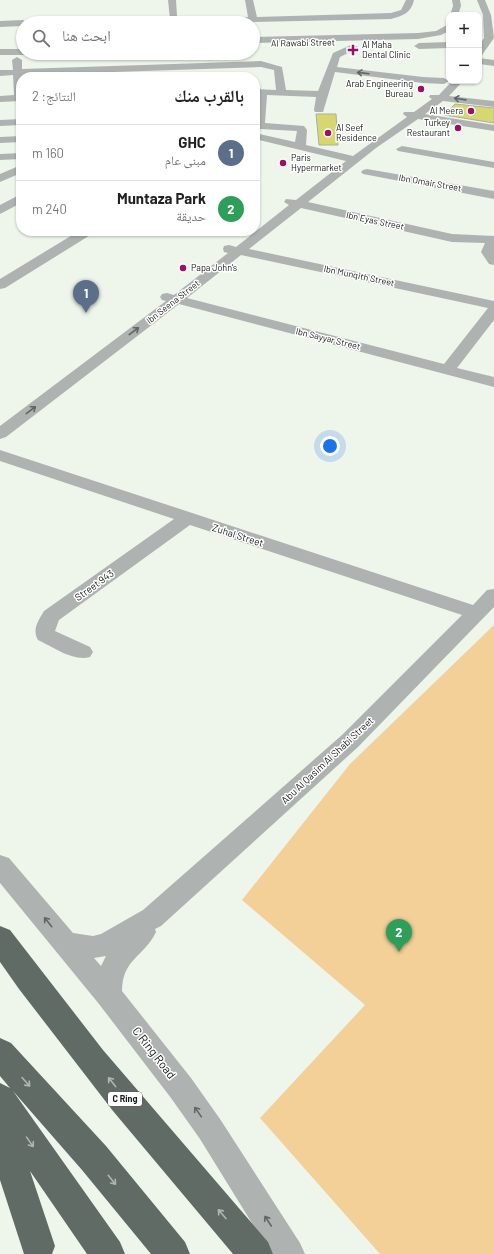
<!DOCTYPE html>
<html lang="ar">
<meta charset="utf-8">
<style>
body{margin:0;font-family:Barlow,"Noto Naskh Arabic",sans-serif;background:#f6f6f6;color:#222;direction:rtl}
.controls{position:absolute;right:12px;top:12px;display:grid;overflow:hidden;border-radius:8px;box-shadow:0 1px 3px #0004}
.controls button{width:36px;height:36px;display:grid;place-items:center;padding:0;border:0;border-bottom:1px solid #e0e0e0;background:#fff;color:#222;font:20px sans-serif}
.you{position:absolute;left:330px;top:446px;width:14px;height:14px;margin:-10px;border:3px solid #fff;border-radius:50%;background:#1a73e8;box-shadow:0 0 0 6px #1a73e833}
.badge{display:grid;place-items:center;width:26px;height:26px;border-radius:50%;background:#1a73e8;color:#fff;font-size:13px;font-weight:700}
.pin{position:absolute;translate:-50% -33px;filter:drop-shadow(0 1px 2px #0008)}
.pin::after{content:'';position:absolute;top:21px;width:14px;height:12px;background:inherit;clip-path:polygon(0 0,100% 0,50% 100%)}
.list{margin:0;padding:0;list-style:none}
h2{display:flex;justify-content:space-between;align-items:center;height:52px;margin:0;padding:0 16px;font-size:17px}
h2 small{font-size:13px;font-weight:400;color:#767676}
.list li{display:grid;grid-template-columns:26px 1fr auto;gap:12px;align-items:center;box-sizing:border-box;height:56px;padding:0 16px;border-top:1px solid #e0e0e0}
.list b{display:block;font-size:15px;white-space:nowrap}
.list p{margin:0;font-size:13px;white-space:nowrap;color:#767676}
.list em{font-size:13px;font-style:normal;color:#767676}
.icon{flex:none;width:22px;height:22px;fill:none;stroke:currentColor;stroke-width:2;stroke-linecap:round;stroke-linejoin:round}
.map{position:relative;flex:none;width:494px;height:1254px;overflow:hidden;direction:ltr}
.search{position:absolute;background:#fff;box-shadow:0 1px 3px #0004;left:16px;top:16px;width:244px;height:44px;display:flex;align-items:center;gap:10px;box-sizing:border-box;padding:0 14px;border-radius:22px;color:#767676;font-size:15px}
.panel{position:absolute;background:#fff;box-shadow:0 1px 3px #0004;left:16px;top:72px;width:244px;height:164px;border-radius:16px;direction:rtl}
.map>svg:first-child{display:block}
</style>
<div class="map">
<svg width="494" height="1254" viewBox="0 0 494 1254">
<rect width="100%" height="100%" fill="#eef6eb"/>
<path fill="#f2d098" d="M494,625V1254H380L260,1118L365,1005L242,900L350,764Z"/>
<g fill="#d7d772" stroke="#acada1">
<path d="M455,104L494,108V123L444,115Z"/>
<path d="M316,114H336L338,145H319Z"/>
</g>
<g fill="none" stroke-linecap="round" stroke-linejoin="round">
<g fill="#aeb3b1" fill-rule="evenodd">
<path d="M168,0H176L177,16L188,18L248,17L245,0H253L257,17L391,13L401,10L406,0H414C411,13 403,16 391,19L213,23H185L170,19Z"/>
<path d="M452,0H460L461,6L458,15H450L453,6Z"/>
<path d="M477,0H485L491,15L494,38L482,55L479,56V46L484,38L483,15Z"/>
<path d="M159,17L163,20L162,22L36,23L40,20Z"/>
<path d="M23,20L27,23H23V26L0,27V21Z"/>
<path d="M449,24V31L441,35L418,39L253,43V37L418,33L436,31Z"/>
<path d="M449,42V48L419,49L414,46L419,43Z"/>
<path d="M353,44L358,47L356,49L340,57L337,67L423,77L444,78L449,81L444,84L423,83L335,72L323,112H315L314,110L316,97L267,95L265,123L304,126L307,130L306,145L353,156L407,117L403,114L404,112H414L432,99L429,97L430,95H439L452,81H463L449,96L494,101V107L443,101L425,114L494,125V131L418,119L376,148L308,202L452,234L494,236V265L489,264L481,252L485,243L452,242L301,208L249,249L494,301V320L457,368L494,377V387L179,304L6,437L0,439V426L166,301L162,300L160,297L162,294L167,293L174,295L228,253L224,252L223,249L224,246L229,245L236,247L289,205L284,202L286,199L296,200L346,161L255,139V133L295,142L297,131L260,129L255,131L257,95H255V89L276,90L274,70L261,67L23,75V77H21V101L0,102V96L14,95L13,75L0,76V70H13L12,60L17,57L22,60V69L261,61L282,67L286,90L318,91L333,53ZM241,255L488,308L444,364L187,298Z"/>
<path d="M0,49H23V53H27L23,55H0Z"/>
<path d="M479,58L494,60V66L479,64Z"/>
<path d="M21,119V125L0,126V120Z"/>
<path d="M21,136V142L0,143V137Z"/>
<path d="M402,146L494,162V168L398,151L396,149Z"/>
<path d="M21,153V159L0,160V154Z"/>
<path d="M21,165V173L0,182V174Z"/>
<path d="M367,169L494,191V199L363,174L361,172L363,170Z"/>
<path d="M21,194V203L0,214V205Z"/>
<path d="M79,231H94L92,234L5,288L0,289V279Z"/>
<path d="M0,450L473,605L487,590L494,589V607L358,747L161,926L155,929L156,932C144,957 122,959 122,991L191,1078L220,1119L300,1243L305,1254H271L200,1139L171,1098L99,1004L0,883V855L9,858L73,933L93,936L101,934L143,910L342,735L462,615L190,525L59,620L55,631L90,647L93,652L90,657C74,662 53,647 38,640C32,630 38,621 44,611L174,519L0,461ZM106,956L101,966L94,958Z"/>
</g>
<g fill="#606b66" fill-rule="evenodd">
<path d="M0,926L10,930L103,1050L268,1242L273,1254H233L113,1111L19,989L0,962Z"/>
<path d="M0,1038L11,1043L106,1146L185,1242L190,1254H151L82,1170L13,1091L120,1242L125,1254H87L30,1171L55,1246L52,1254H24L0,1180V1083L10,1088L0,1076Z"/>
</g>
</g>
<defs><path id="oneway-shaft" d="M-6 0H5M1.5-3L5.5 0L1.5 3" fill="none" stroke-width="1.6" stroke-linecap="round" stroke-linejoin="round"/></defs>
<g stroke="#626664">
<use href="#oneway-shaft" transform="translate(363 73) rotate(-173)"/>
<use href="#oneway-shaft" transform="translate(460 99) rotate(-172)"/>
<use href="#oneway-shaft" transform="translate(134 331) rotate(-37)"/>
<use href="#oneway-shaft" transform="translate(31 410) rotate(-37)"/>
<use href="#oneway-shaft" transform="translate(48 922) rotate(-129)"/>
<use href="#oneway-shaft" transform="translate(198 1112) rotate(-125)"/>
<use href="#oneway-shaft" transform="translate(268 1221) rotate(-123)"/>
</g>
<g stroke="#b0b5b2">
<use href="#oneway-shaft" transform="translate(26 1082) rotate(48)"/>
<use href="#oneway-shaft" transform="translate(112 1082) rotate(-129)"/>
<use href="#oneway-shaft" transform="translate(30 1142) rotate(55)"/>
<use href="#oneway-shaft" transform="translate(112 1180) rotate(51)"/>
<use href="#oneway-shaft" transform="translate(222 1214) rotate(-131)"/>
</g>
<g fill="#9a1163" stroke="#fff" stroke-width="1.5">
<path d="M351 44h4v4h4v4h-4v4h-4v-4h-4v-4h4z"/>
<circle cx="421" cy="89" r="4"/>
<circle cx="471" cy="111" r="4"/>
<circle cx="458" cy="128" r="4"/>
<circle cx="328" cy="133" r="4"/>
<circle cx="283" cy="163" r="4"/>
<circle cx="183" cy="268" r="4"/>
</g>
<g text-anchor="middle" stroke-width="3" stroke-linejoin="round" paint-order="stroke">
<g font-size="9" fill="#171a16" stroke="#fff">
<text transform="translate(303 43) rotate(-1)" y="3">Al Rawabi Street</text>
<text transform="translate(430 183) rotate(10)" y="3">Ibn Omair Street</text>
<text transform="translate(375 221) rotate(12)" y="3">Ibn Eyas Street</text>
<text transform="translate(359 276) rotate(12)" y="3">Ibn Munqith Street</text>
<text transform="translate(173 302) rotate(-38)" y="3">Ibn Seena Street</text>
<text transform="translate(328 339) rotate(14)" y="3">Ibn Sayyar Street</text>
</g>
<g font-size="9" fill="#171a16" stroke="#fff" text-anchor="start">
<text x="362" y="48">Al Maha<tspan x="362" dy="10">Dental Clinic</tspan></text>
<text x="413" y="87" text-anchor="end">Arab Engineering<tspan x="413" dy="10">Bureau</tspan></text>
<text x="463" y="114" text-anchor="end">Al Meera</text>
<text x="450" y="126" text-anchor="end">Turkey<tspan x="450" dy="10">Restaurant</tspan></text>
<text x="336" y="131">Al Seef<tspan x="336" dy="10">Residence</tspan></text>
<text x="291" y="161">Paris<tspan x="291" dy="10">Hypermarket</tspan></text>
<text x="191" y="271">Papa John's</text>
</g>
<rect fill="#fff" stroke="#5d5f5c" stroke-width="1" x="108" y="1092" width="34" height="14" rx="3"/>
<g font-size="9" font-weight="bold" fill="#171a16">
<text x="125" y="1102">C Ring</text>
</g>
<g font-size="10" fill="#171a16" stroke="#fff">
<text transform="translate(238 535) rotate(18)" y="4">Zuhal Street</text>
<text transform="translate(94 585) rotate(-36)" y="4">Street 943</text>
<text transform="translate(327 760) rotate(-43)" y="4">Abu Al Qasim Al Shabi Street</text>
</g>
<g font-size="12" fill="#171a16" stroke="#fff">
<text transform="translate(154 1053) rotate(52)" y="4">C Ring Road</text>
</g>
</g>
</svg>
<div class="controls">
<button>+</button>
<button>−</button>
</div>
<div class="you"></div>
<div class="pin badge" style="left:86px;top:313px;background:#5c6f8a">1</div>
<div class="pin badge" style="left:399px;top:952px;background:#2e9e5b">2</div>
<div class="search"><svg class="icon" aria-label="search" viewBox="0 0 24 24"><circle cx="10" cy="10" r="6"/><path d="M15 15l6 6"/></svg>ابحث هنا</div>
<section class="panel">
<h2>بالقرب منك<small>النتائج: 2</small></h2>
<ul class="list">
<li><span class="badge" style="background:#5c6f8a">1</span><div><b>GHC</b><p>مبنى عام</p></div><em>160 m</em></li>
<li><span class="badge" style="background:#2e9e5b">2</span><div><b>Muntaza Park</b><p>حديقة</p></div><em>240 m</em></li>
</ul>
</section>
</div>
